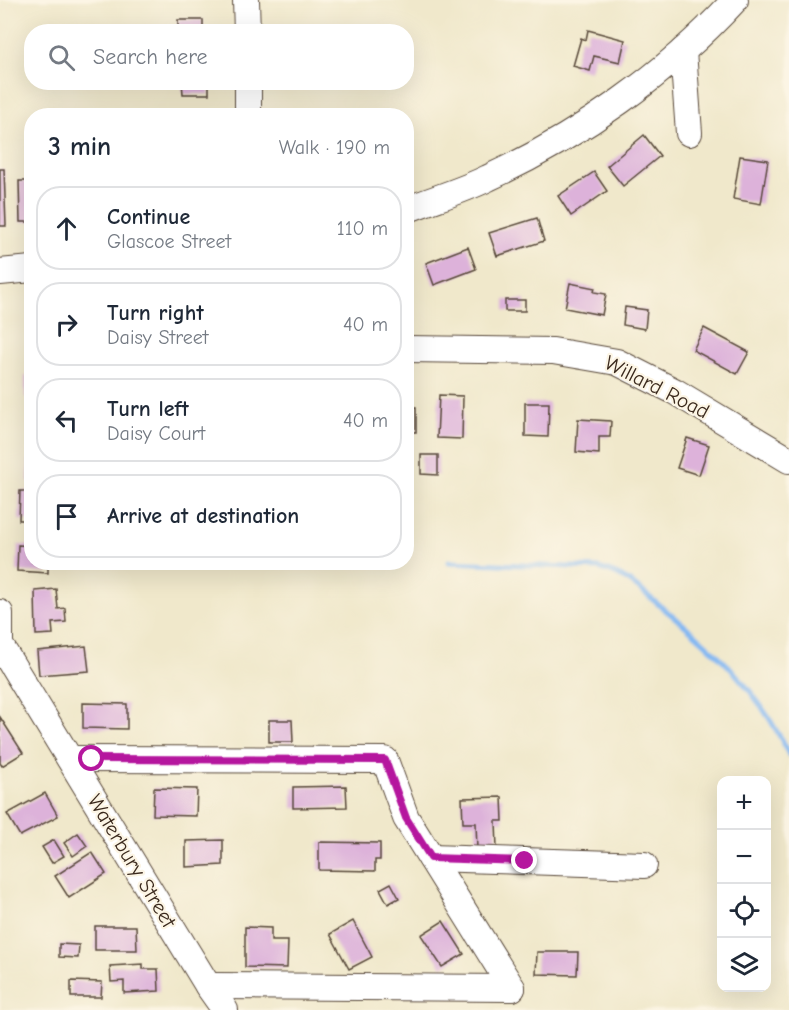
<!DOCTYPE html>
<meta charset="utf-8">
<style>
body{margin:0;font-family:"Comic Neue",sans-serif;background:#f6f6f7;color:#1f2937}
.controls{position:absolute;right:18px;bottom:18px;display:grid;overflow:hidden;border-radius:12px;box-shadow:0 6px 24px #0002}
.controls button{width:54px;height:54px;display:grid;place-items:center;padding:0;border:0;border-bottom:2px solid #e0e1e3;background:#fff;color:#1f2937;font:30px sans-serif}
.stop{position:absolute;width:18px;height:18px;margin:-14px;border:4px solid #b5179e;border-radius:50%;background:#fff}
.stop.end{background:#b5179e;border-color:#fff;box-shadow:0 2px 6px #0008}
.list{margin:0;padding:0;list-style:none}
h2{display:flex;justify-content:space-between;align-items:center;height:78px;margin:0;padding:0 24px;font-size:26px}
h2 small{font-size:20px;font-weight:400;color:#747a83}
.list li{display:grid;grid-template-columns:39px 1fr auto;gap:18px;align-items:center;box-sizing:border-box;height:84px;margin:0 12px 12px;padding:0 12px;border:2px solid #e0e1e3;border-radius:24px}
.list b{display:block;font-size:22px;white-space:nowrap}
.list p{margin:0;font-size:20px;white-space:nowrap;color:#747a83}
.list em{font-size:20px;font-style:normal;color:#747a83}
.icon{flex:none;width:33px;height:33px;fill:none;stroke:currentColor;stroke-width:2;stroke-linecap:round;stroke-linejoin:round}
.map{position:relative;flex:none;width:789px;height:1010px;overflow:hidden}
.search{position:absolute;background:#fff;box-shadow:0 6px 24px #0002;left:24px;top:24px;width:390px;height:66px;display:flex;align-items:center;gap:15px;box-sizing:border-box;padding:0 21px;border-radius:24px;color:#747a83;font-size:22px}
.panel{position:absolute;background:#fff;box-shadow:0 6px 24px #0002;left:24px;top:108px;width:390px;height:462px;border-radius:24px}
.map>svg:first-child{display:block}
</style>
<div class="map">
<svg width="789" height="1010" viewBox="0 0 789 1010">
<rect width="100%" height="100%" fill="#fcf5e5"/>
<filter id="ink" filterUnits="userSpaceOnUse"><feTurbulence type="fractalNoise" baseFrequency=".0167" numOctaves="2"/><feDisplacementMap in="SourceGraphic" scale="12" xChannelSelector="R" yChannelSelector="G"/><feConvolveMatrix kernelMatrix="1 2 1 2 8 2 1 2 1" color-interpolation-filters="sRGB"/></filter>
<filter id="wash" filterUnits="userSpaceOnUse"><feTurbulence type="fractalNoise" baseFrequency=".008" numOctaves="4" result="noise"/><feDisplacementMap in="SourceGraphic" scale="24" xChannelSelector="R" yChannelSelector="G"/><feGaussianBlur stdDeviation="1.35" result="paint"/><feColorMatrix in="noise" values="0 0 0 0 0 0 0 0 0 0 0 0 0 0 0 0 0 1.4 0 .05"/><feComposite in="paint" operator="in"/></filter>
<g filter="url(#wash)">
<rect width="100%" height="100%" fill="#f0e8cb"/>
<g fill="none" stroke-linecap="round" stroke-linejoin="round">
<path stroke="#83b8f2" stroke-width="5" d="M449,562L598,568C629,576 640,590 664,609C716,649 761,693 789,755"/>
</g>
<g id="blocks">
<g fill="#ddb2da">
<rect x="178" y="20" width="25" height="12"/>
<path d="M588,30L625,40L620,62L594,56L590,71L573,66L581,38L586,40Z"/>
<path d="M182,82H209V94H183Z"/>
<path d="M644,135L660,156L623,186L607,166Z"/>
<path d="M740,156L768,160L761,204L733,199Z"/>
<path d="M0,169H4L6,226H0Z"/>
<path d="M594,172L607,191L571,216L558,196Z"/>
<path d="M19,181H32V222H20Z"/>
<path d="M537,218L544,241L497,256L489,233Z"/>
<path d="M468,247L476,269L434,285L426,263Z"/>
<path d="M570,283L595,288L594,292L606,294L602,315L565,308Z"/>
<rect x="505" y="300" width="20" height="11"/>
<path d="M625,307L647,310L645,329L623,325Z"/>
<path d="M704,328L749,352L737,374L693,350Z"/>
<rect x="25" y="376" width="7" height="21"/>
<path d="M439,395L463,396L462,439L437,438Z"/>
<path d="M525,403H549L548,437L525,436Z"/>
<rect x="406" y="407" width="10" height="25"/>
<path d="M578,419L611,421L610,437H599V454L576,452Z"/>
<path d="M687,438L709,445L699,475L677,468Z"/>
<path d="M421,455H438V475L421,474Z"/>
<rect x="28" y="459" width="4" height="23"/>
<path d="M20,491H32V520H19Z"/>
<path d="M18,545L32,546V562H48V573L17,571Z"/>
<path d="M56,589L58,609L65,608L66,622L52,623L53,634L36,635L35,591Z"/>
<path d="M86,646L89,671L39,675L37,651Z"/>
<path d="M83,703L127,704V729L83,728Z"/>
<path d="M0,717L23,753L2,766L0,763Z"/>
<path d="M269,720H292L293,742H269Z"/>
<path d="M346,786L347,807L293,808V787Z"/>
<path d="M154,788L197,789L196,816L153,815Z"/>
<path d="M45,793L58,816L20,836L7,814Z"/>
<path d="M502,797L503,821H496L497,849H477L476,823H463L462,798Z"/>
<path d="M78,833L87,846L73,856L64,843Z"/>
<path d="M54,840L64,856L52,863L42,847Z"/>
<path d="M223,840V865L186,867V841Z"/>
<path d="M319,842L380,843V860H375V871L319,870Z"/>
<path d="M92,852L106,874L69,898L55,876Z"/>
<path d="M391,883L399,898L388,904L380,889Z"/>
<path d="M353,921L372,957L349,969L330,934Z"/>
<path d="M443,921L464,954L442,967L421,935Z"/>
<path d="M95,926H136L137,950H95Z"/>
<path d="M245,927L271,928V941H288L287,968L245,967Z"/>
<path d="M59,944L79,945L78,958L59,957Z"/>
<path d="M537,952H578L577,975L536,974Z"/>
<path d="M143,964V969H158L159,991L124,993V981L111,982L110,966Z"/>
<path d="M71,981L102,982L101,997H71Z"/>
</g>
</g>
</g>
<g filter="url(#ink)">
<use href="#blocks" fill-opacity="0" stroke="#564638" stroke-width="1.5"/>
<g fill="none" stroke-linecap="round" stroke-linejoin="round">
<g stroke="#564638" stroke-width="28">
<g id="minor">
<path d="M246,0L247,32"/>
<path d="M683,51L689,133"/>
<path d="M248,82V116"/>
<path d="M406,210C433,199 462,191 488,178C579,136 667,74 735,0"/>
<path d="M0,272L32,269"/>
<path d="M406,349L553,351L617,362L674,391L789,460"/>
<path d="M0,613V645L208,986L225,1010"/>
<path d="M70,759L385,760L406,818L512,988"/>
<path d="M431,858L644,865"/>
<path d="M208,986L512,988"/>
</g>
</g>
<use href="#minor" stroke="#fff" stroke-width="26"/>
</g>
</g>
<g fill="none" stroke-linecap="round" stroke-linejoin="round" filter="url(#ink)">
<path stroke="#b5179e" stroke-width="8" d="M92,759L385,760L406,818L431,858L525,861"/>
</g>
<g text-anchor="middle" stroke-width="4.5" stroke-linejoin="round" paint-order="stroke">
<g font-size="21" fill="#3b2a1e" stroke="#fcf5e5">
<text transform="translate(657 387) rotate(27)" y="7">Willard Road</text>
<text transform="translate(132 861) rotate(59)" y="7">Waterbury Street</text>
</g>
</g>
</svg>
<div class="controls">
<button>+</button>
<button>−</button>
<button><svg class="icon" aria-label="locate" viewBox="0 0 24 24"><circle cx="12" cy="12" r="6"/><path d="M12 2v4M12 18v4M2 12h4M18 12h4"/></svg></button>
<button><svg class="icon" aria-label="layers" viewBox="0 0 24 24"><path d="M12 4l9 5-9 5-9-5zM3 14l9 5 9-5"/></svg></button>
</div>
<div class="stop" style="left:92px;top:759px"></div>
<div class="stop end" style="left:525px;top:861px"></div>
<div class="search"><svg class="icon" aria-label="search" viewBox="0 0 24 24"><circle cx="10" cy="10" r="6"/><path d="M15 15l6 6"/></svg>Search here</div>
<section class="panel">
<h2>3 min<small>Walk · 190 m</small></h2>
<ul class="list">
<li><svg class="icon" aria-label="ahead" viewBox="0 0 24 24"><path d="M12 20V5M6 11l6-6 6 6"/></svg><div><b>Continue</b><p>Glascoe Street</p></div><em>110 m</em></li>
<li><svg class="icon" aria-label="right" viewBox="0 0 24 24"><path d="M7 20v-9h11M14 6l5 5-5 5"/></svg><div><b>Turn right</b><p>Daisy Street</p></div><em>40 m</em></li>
<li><svg class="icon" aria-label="left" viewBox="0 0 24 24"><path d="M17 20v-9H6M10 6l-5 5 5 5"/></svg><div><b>Turn left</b><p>Daisy Court</p></div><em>40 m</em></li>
<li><svg class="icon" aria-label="arrive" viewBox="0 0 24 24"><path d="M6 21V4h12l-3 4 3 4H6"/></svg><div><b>Arrive at destination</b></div></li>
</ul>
</section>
</div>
